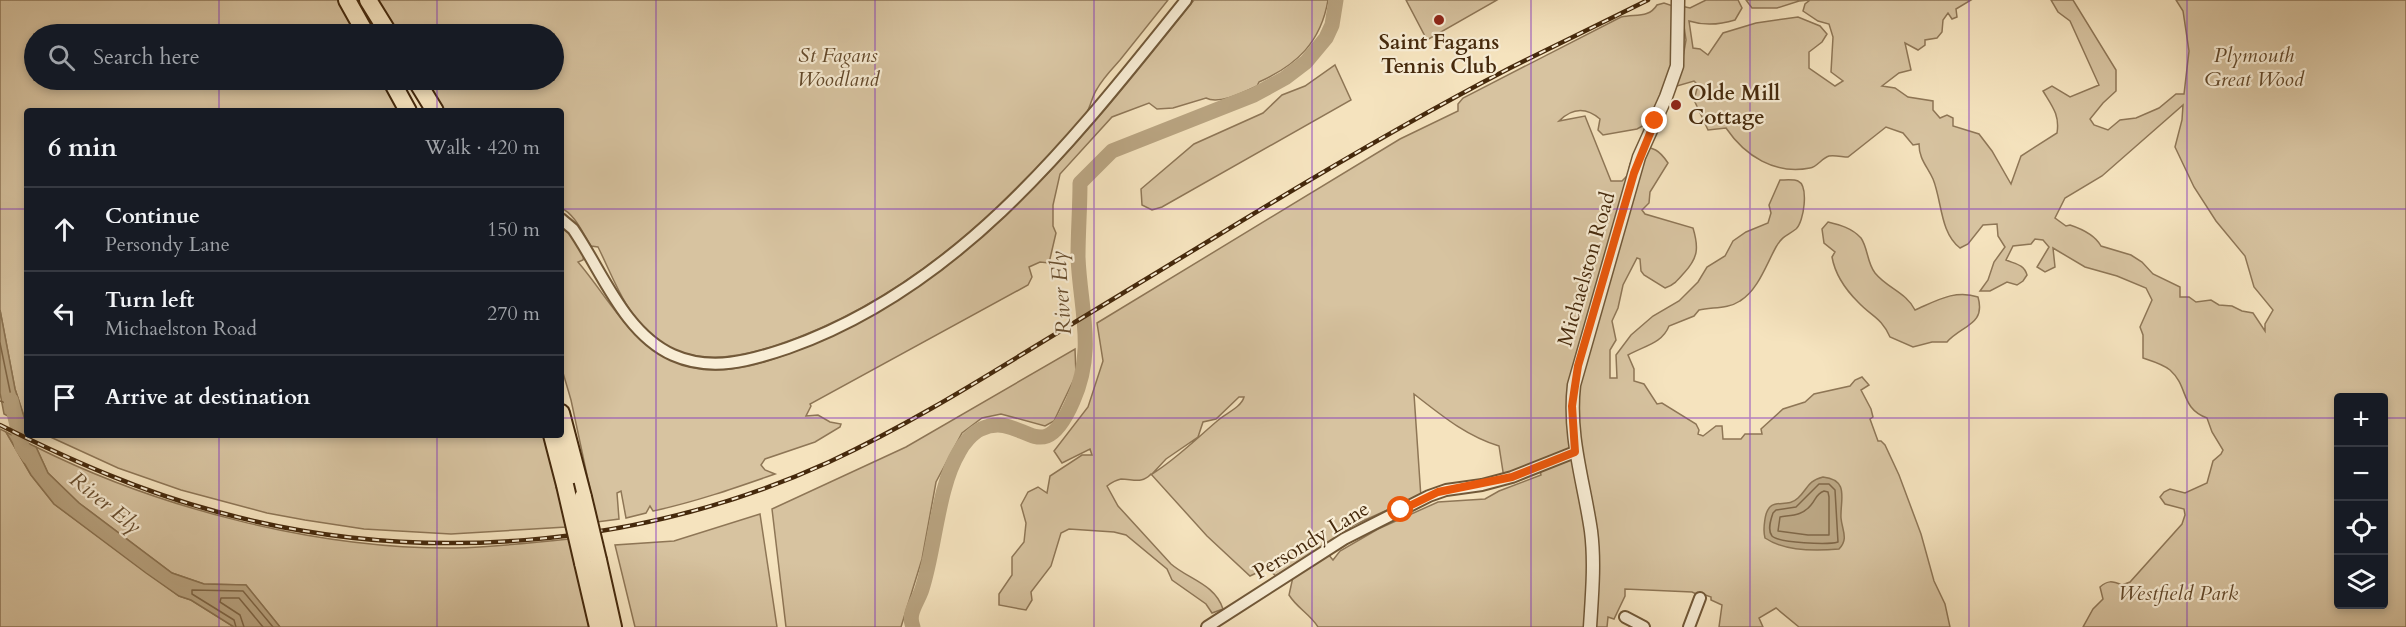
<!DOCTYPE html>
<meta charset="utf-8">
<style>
body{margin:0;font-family:Cardo,serif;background:#20242c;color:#f1f3f6}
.controls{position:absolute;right:18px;bottom:18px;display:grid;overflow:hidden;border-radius:6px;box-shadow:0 3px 9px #0003}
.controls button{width:54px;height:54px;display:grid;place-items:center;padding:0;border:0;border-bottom:2px solid #363941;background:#171b24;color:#f1f3f6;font:30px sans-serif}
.stop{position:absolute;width:18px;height:18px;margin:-14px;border:4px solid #ea580c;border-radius:50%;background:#fff}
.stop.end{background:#ea580c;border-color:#fff;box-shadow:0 2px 6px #0008}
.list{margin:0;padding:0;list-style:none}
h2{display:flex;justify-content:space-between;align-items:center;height:78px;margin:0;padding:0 24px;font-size:26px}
h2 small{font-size:20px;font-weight:400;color:#9ea1a6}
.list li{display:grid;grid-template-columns:39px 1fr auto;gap:18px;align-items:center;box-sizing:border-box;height:84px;padding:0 24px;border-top:2px solid #363941}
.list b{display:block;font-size:22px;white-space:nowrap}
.list p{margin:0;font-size:20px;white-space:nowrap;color:#9ea1a6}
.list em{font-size:20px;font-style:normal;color:#9ea1a6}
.icon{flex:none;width:33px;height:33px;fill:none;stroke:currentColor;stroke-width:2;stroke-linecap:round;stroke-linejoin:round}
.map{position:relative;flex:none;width:2406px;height:627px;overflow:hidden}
.search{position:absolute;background:#171b24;box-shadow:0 3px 9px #0003;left:24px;top:24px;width:540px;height:66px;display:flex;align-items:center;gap:15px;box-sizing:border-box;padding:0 21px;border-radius:33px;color:#9ea1a6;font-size:22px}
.panel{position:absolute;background:#171b24;box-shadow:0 3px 9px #0003;left:24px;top:108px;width:540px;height:330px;border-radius:6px}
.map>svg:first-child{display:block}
</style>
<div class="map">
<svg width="2406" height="627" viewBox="0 0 2406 627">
<rect width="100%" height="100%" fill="#f5e3be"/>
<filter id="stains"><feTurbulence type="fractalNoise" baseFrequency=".00333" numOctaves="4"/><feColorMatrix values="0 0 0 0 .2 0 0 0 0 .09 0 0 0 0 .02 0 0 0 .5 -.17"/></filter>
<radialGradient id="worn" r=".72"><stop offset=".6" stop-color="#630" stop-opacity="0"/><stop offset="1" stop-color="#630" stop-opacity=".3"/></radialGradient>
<g fill="#d7c3a0" stroke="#8e7656" stroke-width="1.5" fill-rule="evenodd">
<path d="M0,0H338L357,34H34V80H382L399,111H27V425L15,389L0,310Z"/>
<path d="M375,0H1168C1152,20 1136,40 1120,60C1112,69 1103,78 1097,89C1092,96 1091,106 1086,114C1070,135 1050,155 1031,174C959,249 876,312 777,345C735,359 688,367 652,335C624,311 614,279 598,247L591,246C583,234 575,214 561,208V111H440L421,80H554V34H395Z"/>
<path d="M1194,0H1328C1321,42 1297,65 1259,82L1257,86C1244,92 1219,105 1206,98L1173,108L1157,109L1149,103L1112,117L1060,174L1053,205V226L1056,233L1049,263L1040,262L1029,267L1032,277L1028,285L810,404L811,406L806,416L818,415L830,422L841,424L840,427L815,442L765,459L761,465L765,470L775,474C735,488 695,502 653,511L650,506L646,513L626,518L621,491L617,493L619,519L597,522L571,400L561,366V223L567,226L584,255L583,260L578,262C609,298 631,346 678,363C717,378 756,366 793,352C968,288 1082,140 1194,0Z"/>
<path d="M1406,0H1497L1427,40Z"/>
<path d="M1706,0H1738L1742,8L1735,20C1719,25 1705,26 1689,21L1693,48L1700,49L1708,55L1723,33L1756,23L1798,17L1820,26L1827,34L1822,42L1809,52V68L1835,86L1843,81L1831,72L1833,37L1829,24L1818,21L1803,11L1805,4L1810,0L1799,1L1777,8H1752L1746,0H1971L1956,9L1957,17L1952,19L1948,13L1943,20L1942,32L1937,38L1925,40V45L1918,50L1905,43L1911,70L1899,73L1882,86L1895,88L1908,97L1933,101V110L1940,118L1947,115L1953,118V126L1979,134L1992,151L2011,184L2021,156L2057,133C2060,115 2052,106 2043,91L2052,86L2070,97L2099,85L2070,21L2058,12L2051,0H2073L2116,70V91L2103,103L2090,119L2094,125L2108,130L2120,120L2136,118L2159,108L2176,94H2184L2189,51L2183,11L2176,0H2406V627H2083L2093,609L2103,599L2100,587C2108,580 2112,581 2122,585L2130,582L2182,524L2185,515L2184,509L2165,504L2160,497L2164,492L2170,489L2185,493L2207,483L2213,461L2221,454L2223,450L2212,432L2207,418C2180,408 2189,387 2170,370C2163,364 2152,361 2143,358V335L2140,327L2152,300L2146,288L2117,276L2085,267L2053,248L2055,267L2045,272L2037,267L2049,247L2043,240L2035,239L2031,244L2013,246L2006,260C2015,264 2024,264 2027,275L2023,281L2017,285L2007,282L1990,291H1980L1988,280L1994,262L2005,247L1998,236L1997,224L1983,225L1968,244L1960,248C1940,233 1942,201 1933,179C1927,166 1919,159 1919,144L1913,145L1903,133L1886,127L1848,157C1843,157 1835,155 1829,156C1822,158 1817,167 1810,168C1775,175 1745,156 1726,128L1708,130L1694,100L1698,85L1694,81L1677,86L1673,84L1650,122L1637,129L1603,135L1598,130L1600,119C1586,107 1572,108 1559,121L1585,116L1611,181H1622L1628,175L1630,164L1638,149C1653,145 1660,151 1668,163L1650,192L1649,203L1642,210L1645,214L1693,228C1699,248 1698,258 1684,273C1678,280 1674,285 1665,288L1644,275L1641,271L1640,259L1637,258L1623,285L1618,308L1612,321L1616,340L1610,350V378H1617L1616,355L1631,335L1653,316L1679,301L1698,282L1707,267L1725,256L1733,241L1746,232L1768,223L1771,213L1769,205L1780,180C1785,180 1794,179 1798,181C1809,186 1804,222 1796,229C1787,236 1783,235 1776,247C1766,265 1758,290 1740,301C1728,309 1713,307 1699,310L1694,316L1669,326C1662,344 1643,346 1628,355L1634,369V381L1644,384L1657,404L1662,403L1696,424L1699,430L1698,434L1703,436L1716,426H1722L1723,439H1741L1745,434H1762L1761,429L1783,409L1805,402L1814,394L1850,386L1855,380L1862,377L1869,385L1861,390L1871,409L1873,417L1870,419L1878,441H1881L1885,445L1899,475L1921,534L1934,581L1945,604L1950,627H1799L1776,608L1759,618L1763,627H1719L1722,605L1711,600V597L1703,594L1701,596L1692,592L1625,589V596L1614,619L1608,617L1607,627H1318C1310,614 1297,608 1289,595L1296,563L1276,576L1267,568L1250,576L1207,536L1151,474C1142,484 1133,479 1121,479C1116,480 1111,483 1107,486L1118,506L1171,564C1188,579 1215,584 1223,609L1212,613L1206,604L1172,580L1167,569L1126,535L1114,532L1069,529L1061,533L1051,566L1031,592L1032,600L1026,610L999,605V594L1012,575V557L1024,542L1026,523L1021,505L1028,492L1038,487L1047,493L1050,476L1082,455H1092L1090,449L1062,463L1054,451L1088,407L1103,361L1097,323L1400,139L1458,111V104L1463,98L1621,17C1636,14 1649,18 1657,5L1664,3L1673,6L1682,63L1686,40L1681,6L1690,8ZM2183,105L2182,120L2175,147L2194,187L2216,221L2245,256L2254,287L2273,310L2265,324V331L2253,313L2242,311L2232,306L2219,305L2211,300L2196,302L2189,297H2180V287L2153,274L2142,262L2131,255L2101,246C2095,235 2082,229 2070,225L2066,226L2055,218L2065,198L2102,176ZM1414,394C1441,415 1466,436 1499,446L1504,478L1540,470L1541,475L1499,491L1485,499L1438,502L1378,529L1340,551L1333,560L1323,548L1354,525L1396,506L1421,498ZM1239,397H1244C1241,408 1224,414 1216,422C1195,440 1175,460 1152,474L1166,459L1198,437L1203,422L1216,419ZM2338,398H2384V604H2338Z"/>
<path d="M1335,65L1351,100L1162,207L1152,210L1142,205L1141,189L1194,144L1263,113L1282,95L1305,86Z"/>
<path d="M1828,222C1840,225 1852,228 1861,238C1868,248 1867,263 1875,273C1887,288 1907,293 1915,310C1936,301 1955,289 1978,297C1986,325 1962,325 1947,342H1932L1913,347L1890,337C1881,317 1872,317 1858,302C1846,290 1835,274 1832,257L1835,252L1824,243L1822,229Z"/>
<path d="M1075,349L1076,375L1054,421L1045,426L1001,414L982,418L962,433L936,482L922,559L901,627H786L772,509L906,447Z"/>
<path d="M0,429L6,432L31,475L54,504L179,596L191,600L234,627H0Z"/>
<path d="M46,435H546L566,527L451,534L364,529L305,520L267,513L181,490L118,468Z"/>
<path d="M36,447C160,509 317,549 455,548C493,547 531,543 569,539L589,627H280L246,585L204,584L172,573L79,503L48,473Z"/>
<path d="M760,514L777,627H635L615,545L674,541Z"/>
</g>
<g fill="#b9a481" stroke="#8b7352" stroke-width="1.5">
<path d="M0,310L15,389L27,426L4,414L0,393Z"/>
<path d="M6,432L36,447L48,473L79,503L172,573L204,584L246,585L280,627H234L191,600L179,596L146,573L54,504L31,475Z"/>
<path d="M1823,477C1850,480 1840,500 1841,518C1842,530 1849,539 1839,549C1817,551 1784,551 1765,538C1763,531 1764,526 1765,519C1769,494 1786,510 1798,498C1808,489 1807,481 1823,477Z"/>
</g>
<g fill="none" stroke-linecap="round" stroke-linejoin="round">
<g stroke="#7f6646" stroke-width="1.5">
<path d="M0,343L12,401L9,404L0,401"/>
<path d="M1819,484H1829L1835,490L1838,542C1828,545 1779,543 1772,536C1767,530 1771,519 1773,513L1776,510L1796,507Z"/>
<path d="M1824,491L1828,492L1829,497V535H1808L1778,531L1780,517C1792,515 1802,516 1811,505C1816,499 1816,494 1824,491Z"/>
<path d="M236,627L234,620L192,594V590L243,591L273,627"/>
<path d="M244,627L240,615L220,602L221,598H239L263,627"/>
</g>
<g stroke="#b9a481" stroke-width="15">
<path d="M11,400L22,447L29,457"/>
<path d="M913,627C907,613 918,602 922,589C935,549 938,486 959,452C963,444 972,433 981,429C1023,409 1041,475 1073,401C1096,349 1080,309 1078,257C1078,232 1080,208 1080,183L1112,151L1254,95L1285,78L1306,62L1326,38L1332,25L1336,0"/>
</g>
<g stroke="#715838" stroke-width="14">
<g id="minor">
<path d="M561,219L573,229C602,271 624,333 673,355C711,372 750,361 788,348C961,287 1075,138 1186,0"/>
<path d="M1625,617L1644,627"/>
<path d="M1207,627L1344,539L1429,496L1446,490L1482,485L1512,477L1575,452"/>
<path d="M1689,627L1700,598"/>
</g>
</g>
<g stroke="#715838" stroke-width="15">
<path id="tertiary" d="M1590,627C1592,595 1595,562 1591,531C1584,482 1568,436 1574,385L1639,157L1666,97L1677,66L1678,0"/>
</g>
<g stroke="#45290c" stroke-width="20">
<g id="trunk">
<path d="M347,0L366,34"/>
<path d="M368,0L389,34"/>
<path d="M391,80L408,111"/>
<path d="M416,80L435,111"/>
<path d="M561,413L583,497"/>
<path d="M552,435L565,485"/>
<path d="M598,560L613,627"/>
<path d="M583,563L598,627"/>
</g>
</g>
<use href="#minor" stroke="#f8edd5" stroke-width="10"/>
<use href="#tertiary" stroke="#f8edd5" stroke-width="12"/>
<use href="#trunk" stroke="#f5e3be" stroke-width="16"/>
<g stroke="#45290c" stroke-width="4.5">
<path id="rail" d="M0,425C70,460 142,492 218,512C418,567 640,548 829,462C900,429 967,388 1034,347C1093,311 1153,275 1212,239C1310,179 1408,121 1510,68C1556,45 1602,23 1648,0"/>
</g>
<use href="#rail" stroke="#f8edd5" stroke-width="2" stroke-dasharray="7" stroke-linecap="butt"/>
<g stroke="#45290c" stroke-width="20" stroke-linecap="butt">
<g id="trunk-bridge">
<path d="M565,485L583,563"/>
<path d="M583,497L598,560"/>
</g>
</g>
<use href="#trunk-bridge" stroke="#f5e3be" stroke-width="16"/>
</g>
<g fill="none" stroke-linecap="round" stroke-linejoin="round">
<path stroke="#ea580c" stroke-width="8" d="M1401,510L1438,492L1512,477L1575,452L1572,406L1578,366L1634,173L1655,121"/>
</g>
<path fill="none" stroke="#7b2cbf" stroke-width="1.5" stroke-opacity="0.55" d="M219,0V34M437,0V34M656,0V627M875,0V627M1094,0V627M1312,0V627M1531,0V627M1750,0V627M1969,0V627M2187,0V627M219,80V111M437,80V111M0,209H27M561,209H2406M0,418H27M561,418H2338M2384,418H2406M219,435V627M437,435V627"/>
<g fill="#8f2418" stroke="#f8edd5" stroke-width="2">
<circle cx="1439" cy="20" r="6"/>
<circle cx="1676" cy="105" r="6"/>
</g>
<g text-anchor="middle" stroke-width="4.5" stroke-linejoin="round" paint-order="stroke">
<g font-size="21" font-weight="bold" fill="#45290c" stroke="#f8edd5">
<text x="1439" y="49">Saint Fagans<tspan x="1439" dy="24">Tennis Club</tspan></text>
<text x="1688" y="100" text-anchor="start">Olde Mill<tspan x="1688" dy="24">Cottage</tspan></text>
</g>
<g font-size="21" font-style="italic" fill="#62482a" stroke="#f8edd5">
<text x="838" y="62">St Fagans<tspan x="838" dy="24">Woodland</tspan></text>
<text x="2254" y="62">Plymouth<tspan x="2254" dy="24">Great Wood</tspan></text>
<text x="2178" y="600">Westfield Park</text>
</g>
<g font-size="21" fill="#45290c" stroke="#f8edd5">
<text transform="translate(1586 269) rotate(-74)" y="7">Michaelston Road</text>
<text transform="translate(1311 540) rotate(-31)" y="7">Persondy Lane</text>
</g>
<g font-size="22" font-style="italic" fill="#684e2f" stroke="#f8edd5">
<text transform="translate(1060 293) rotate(-94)" y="8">River Ely</text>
<text transform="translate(106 502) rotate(39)" y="8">River Ely</text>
</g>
</g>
<rect width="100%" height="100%" filter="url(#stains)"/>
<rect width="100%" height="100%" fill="url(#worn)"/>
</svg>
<div class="controls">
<button>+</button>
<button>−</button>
<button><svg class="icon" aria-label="locate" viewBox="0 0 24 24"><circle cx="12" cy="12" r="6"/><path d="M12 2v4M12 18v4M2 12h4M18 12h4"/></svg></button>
<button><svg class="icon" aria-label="layers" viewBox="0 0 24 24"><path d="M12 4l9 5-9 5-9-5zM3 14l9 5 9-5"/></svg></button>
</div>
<div class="stop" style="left:1401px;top:510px"></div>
<div class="stop end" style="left:1655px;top:121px"></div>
<div class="search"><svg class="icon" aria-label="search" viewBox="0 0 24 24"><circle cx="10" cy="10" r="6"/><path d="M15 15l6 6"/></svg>Search here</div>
<section class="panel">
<h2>6 min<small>Walk · 420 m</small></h2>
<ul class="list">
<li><svg class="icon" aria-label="ahead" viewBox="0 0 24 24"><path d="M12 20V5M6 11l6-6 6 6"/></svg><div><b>Continue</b><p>Persondy Lane</p></div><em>150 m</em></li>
<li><svg class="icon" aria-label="left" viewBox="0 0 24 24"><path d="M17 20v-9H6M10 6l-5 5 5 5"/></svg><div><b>Turn left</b><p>Michaelston Road</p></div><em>270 m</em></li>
<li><svg class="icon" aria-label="arrive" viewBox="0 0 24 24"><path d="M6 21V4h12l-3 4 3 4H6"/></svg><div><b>Arrive at destination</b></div></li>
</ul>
</section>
</div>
